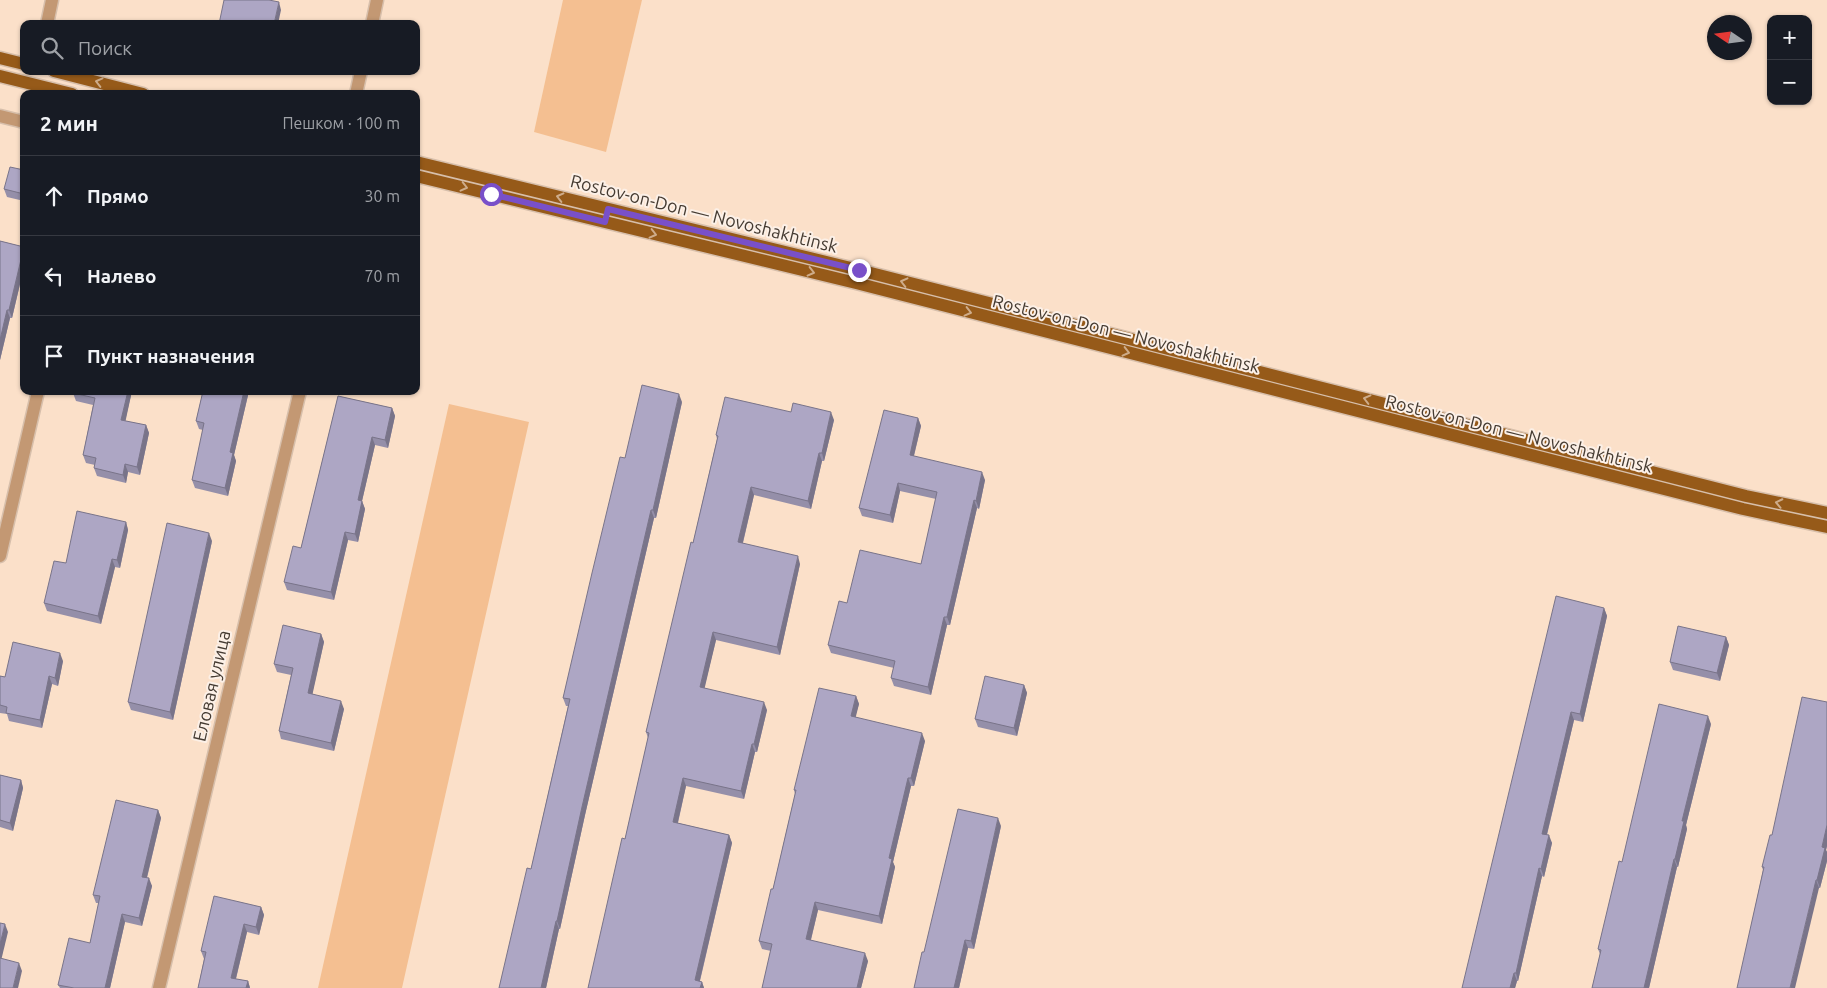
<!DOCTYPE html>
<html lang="ru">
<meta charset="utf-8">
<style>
body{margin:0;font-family:Ubuntu,sans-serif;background:#20242c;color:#f1f3f6}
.controls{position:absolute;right:15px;top:15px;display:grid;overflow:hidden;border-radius:10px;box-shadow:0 1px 4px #0004}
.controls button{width:45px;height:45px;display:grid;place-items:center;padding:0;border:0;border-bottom:1px solid #363941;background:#171b24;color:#f1f3f6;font:25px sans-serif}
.compass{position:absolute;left:1707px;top:15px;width:45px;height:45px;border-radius:50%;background:#171b24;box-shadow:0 1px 4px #0004;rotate:283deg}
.stop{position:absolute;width:15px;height:15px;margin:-11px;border:4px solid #7950c9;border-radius:50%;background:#fff}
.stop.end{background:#7950c9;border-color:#fff;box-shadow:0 1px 5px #0008}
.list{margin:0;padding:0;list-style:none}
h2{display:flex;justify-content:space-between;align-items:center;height:65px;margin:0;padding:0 20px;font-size:21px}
h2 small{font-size:16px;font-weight:400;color:#9ea1a6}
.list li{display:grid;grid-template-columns:32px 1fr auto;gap:15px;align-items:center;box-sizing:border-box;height:80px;padding:0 20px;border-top:1px solid #363941}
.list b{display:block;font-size:19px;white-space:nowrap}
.list em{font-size:16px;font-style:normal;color:#9ea1a6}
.icon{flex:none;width:28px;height:28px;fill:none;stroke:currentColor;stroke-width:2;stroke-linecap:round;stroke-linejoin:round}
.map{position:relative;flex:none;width:1827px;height:988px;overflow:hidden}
.search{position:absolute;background:#171b24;box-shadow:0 1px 4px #0004;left:20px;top:20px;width:400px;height:55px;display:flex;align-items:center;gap:12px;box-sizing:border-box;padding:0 18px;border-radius:10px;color:#9ea1a6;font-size:19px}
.panel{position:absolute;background:#171b24;box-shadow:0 1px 4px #0004;left:20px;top:90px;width:400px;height:305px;border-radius:10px}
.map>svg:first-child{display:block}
</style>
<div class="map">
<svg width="1827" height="988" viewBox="0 0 1827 988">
<rect width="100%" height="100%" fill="#fbe0c9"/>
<g fill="#f4bf91">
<path d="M563,0H642L606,152L534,132Z"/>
<path d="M449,404L529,422L402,988H318Z"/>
</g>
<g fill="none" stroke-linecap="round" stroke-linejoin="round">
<g stroke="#d7bfab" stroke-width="15">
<g id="minor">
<path d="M47,24L52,0"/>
<path d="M372,24L377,0"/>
<path d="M356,94L361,71"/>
<path d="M0,116L24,122"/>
<path d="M0,556L38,391"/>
<path d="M159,988L300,391"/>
</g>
</g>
<g stroke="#d7bfab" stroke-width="15">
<g id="primary">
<path d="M0,58L24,64"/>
<path d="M54,71L143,94"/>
<path d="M0,76L72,94"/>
<path d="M416,162L859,270L1746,496L1827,513"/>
<path d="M416,176L856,283L1743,509L1827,527"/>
</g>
</g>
<use href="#minor" stroke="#c39873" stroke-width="12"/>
<use href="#primary" stroke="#965a19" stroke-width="12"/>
</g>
<g fill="#958fa9">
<path d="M24,170V201L7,197L4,189Z"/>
<path d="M0,241L24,247V267L12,318H10L0,360Z"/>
<path d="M132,391L125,421L146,425L149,433L140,475L128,472L126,483L97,476L94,468L95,465L86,463L83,455L93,405L76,401L73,393Z"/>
<path d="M203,391H249L234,455L236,461L228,496L195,488L192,480L203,430L199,429L196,421Z"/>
<path d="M338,396L392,408L395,416L388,448L375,445L362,501L365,509L358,542L348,540L334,600L287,590L284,582L301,548Z"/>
<path d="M682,402L656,518H654L585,815L560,929H559L546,988H499L531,869L568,706H566L563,698L625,458Z"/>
<path d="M791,412L834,420L824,461H822L811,509L754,495L743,543L800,564L780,655L716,640L704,688L767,710L757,752H755L744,799L686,786L678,823L729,835L732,843L700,981L702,982L704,988H588L625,839L648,738L646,732L693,543L717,439L716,435Z"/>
<path d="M918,418L921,426L914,456L985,480L979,509L977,508L950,625H947L931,695L894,686L891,678L894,668L831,653L828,645L847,603L921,564L936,499L900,491L893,523L862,516L859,508Z"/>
<path d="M126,522L128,530L120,568L115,567L101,624L47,611L44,603L66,563Z"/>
<path d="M212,541L173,720L131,710L128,702Z"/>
<path d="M1604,608L1607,616L1583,722L1574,720L1547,835L1552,843L1544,877L1542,876L1518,981H1517L1515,988H1462Z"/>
<path d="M321,634L324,642L312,694L344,709L334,751L281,739L279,731L291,675L277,672L274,664Z"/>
<path d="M1726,637L1729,645L1720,681L1673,670L1670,662Z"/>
<path d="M63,661L58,686L52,684L42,728L9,721L7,714L0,713V676L5,677Z"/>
<path d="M1024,685L1027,693L1017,736L978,727L975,719Z"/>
<path d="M856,696L859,704L855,717L925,741L914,786H911L893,862L895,867L882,924L818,910L811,940L868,961L861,988H762L771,951L762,949L759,941L773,889L795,794L794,790Z"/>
<path d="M1827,702V846L1826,850L1827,852V861L1820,888H1819L1743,964L1763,870L1762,867L1772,835Z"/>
<path d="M1711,724L1686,825L1687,829L1678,867H1677L1649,988H1592L1600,954L1598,949L1622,862Z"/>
<path d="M0,775L21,780L23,788L13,831L0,827Z"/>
<path d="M158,810L161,818L147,878L152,886L142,926L125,922L110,988H60L58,985L90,943L99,903H96L93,895Z"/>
<path d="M1001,826L974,949L968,948L959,988H914L924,952Z"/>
<path d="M261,907L264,915L259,935L247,932L236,979L248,981L250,988H198L204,959L201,951Z"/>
</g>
<g fill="#797489">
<path d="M279,2L281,10L278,24H274Z"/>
<path d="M24,247V267L12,318L9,310Z"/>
<path d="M7,310L10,318L0,360V340Z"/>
<path d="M128,391H132L124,428L121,420Z"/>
<path d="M244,391H249L234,455L236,461L228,496L225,488L230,452Z"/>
<path d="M679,394L682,402L656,518L653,510Z"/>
<path d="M392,408L395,416L388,448L385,440Z"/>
<path d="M831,412L834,420L824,461L822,453Z"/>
<path d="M918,418L921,426L912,463L910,455Z"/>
<path d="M146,425L149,433L140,475L137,467Z"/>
<path d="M372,437L375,445L362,501L365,509L358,542L355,534L358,500Z"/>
<path d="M819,453L822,461L811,509L808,501Z"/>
<path d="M125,464L128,472L126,483L123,475Z"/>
<path d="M982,472L985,480L979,509L976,501Z"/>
<path d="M898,483L900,491L893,523L890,515Z"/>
<path d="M751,487L754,495L741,550L738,542Z"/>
<path d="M974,500L977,508L950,625L947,617Z"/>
<path d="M651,510L654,518L585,815L560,929L557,921L582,807Z"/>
<path d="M126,522L128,530L120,568L117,560Z"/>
<path d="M345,532L348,540L334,600L331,592Z"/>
<path d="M209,533L212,541L173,720L170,712Z"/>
<path d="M798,556L800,564L780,655L777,647Z"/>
<path d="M112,559L115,567L101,624L98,616Z"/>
<path d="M1604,608L1607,616L1583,722L1580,714Z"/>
<path d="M944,617L947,625L931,695L928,687Z"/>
<path d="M713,632L716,640L703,695L700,687Z"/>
<path d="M321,634L324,642L311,701L308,693Z"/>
<path d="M1726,637L1729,645L1720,681L1717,673Z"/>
<path d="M60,653L63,661L58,686L55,678Z"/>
<path d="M49,676L52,684L42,728L40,720Z"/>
<path d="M1024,685L1027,693L1017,736L1014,728Z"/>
<path d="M856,696L859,704L854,724L851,716Z"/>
<path d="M341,701L344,709L334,751L331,743Z"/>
<path d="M764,702L767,710L757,752L754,744Z"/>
<path d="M1571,712L1574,720L1545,842L1542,834Z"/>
<path d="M1708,716L1711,724L1686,825L1687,829L1678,867L1675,859L1682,821Z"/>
<path d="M922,733L925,741L914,786L911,778Z"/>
<path d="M752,744L755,752L744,799L741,791Z"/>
<path d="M683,778L686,786L676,830L673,822Z"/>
<path d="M908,778L911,786L893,862L895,867L882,924L879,916L889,858Z"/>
<path d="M21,780L23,788L13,831L10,823Z"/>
<path d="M158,810L161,818L145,885L142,877Z"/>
<path d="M998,818L1001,826L974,949L971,941Z"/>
<path d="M1827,825V846L1826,850L1827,852V861L1820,888L1817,880L1822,847Z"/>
<path d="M729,835L732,843L698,988L695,980Z"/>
<path d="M1549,835L1552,843L1544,877L1541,869Z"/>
<path d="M1674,859L1677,867L1649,988H1644Z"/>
<path d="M1539,868L1542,876L1518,981L1516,973Z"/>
<path d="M149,878L152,886L142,926L139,918Z"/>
<path d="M1816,880L1819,888L1795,988H1790Z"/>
<path d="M815,902L818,910L809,947L806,939Z"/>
<path d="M261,907L264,915L259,935L256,927Z"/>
<path d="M122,914L125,922L110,988H105Z"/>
<path d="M556,921L559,929L546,988H541Z"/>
<path d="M5,924L8,932L0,965V944Z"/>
<path d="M244,924L247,932L234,986L231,978Z"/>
<path d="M965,940L968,948L959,988H954Z"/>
<path d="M865,953L868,961L861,988H857Z"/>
<path d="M19,963L22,971L18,988H13Z"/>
<path d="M1514,973L1517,981L1515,988H1510Z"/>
<path d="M248,981L250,988H246Z"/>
<path d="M702,982L704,988H700Z"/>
</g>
<g fill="#ada6c4" stroke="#797489">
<path d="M224,0H269L279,2L274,24H219Z"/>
<path d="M10,167L24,170V194L4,189Z"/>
<path d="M0,241L24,247L9,310H7L0,340Z"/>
<path d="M642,385L679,394L653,510H651L582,807L557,921H556L541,988H499L527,868L531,869L570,699L563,698L592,573L620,457L625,458Z"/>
<path d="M73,391H128L121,420L146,425L137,467L125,464L123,475L94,468L96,458L83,455L95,398L73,393Z"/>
<path d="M203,391H244L230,452L233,453L225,488L192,480L204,423L196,421Z"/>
<path d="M338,396L392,408L385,440L372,437L358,500L362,501L355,534L345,532L331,592L284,582L293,546L301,548Z"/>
<path d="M725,397L791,412L793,403L831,412L822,453H819L808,501L751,487L738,542L798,556L777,647L713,632L700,687L764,702L754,744H752L741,791L683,778L673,822L729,835L695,980L702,982L700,988H588L622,838L625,839L649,733L646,732L691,542L693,543L718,436L716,435Z"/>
<path d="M884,410L918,418L910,455L982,472L976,501L974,500L947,617H944L928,687L891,678L895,661L828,645L839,601L847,603L860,550L921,564L937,492L898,483L890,515L859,508Z"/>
<path d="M77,511L126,522L117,560L112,559L98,616L44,603L54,561L66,563Z"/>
<path d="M167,523L209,533L170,712L128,702Z"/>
<path d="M1556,596L1604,608L1580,714L1571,712L1542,834L1549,835L1541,869L1539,868L1516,973H1514L1510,988H1462Z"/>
<path d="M283,625L321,634L308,693L341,701L331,743L279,731L293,668L274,664Z"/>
<path d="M1678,626L1726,637L1717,673L1670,662Z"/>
<path d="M13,642L60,653L55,678L49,676L40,720L6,713L7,707L0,705V676L5,677Z"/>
<path d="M985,676L1024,685L1014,728L975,719Z"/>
<path d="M819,688L856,696L851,716L922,733L911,778H908L889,858L892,859L879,916L815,902L806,939L865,953L857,988H762L772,944L759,941L771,889H773L796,790H794Z"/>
<path d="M1802,697L1827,702V825L1822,847L1825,848L1817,880H1816L1790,988H1737L1764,867H1762L1770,835H1772Z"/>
<path d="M1659,704L1708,716L1682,821H1684L1675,859H1674L1644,988H1592L1601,950L1598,949L1619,861L1622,862Z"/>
<path d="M0,775L21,780L10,823L0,820Z"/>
<path d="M116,800L158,810L142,877L149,878L139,918L122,914L105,988H74L58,985L69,938L90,943L100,896L93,895Z"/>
<path d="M958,809L998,818L971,941L965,940L954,988H914L922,952H924Z"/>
<path d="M214,896L261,907L256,927L244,924L231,978L248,981L246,988H198L206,952L201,951Z"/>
<path d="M0,923L5,924L0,944Z"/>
<path d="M0,958L19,963L13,988H0Z"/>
</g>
<defs><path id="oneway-chevron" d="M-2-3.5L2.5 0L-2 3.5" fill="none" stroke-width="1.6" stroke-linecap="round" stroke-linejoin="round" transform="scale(1.25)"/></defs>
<g stroke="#ceac8a">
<use href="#oneway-chevron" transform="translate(99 82) rotate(-166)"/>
<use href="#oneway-chevron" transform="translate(464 187) rotate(14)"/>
<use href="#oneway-chevron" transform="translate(560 197) rotate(-166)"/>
<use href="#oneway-chevron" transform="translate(653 234) rotate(14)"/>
<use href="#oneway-chevron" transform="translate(811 272) rotate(14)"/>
<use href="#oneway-chevron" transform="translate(904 282) rotate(-166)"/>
<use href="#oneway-chevron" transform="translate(968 312) rotate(14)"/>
<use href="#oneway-chevron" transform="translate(1126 352) rotate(14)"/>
<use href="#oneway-chevron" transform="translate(1367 399) rotate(-166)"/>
<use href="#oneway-chevron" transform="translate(1779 503) rotate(-168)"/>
</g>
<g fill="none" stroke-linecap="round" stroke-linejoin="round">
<path stroke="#7950c9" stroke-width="6" d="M491,194L605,222L608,209L859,270"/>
</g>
<g text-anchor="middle" stroke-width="4" stroke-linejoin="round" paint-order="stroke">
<g font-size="18" fill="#453b32" stroke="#fcf0e7">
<text transform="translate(704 214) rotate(14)" y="6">Rostov-on-Don — Novoshakhtinsk</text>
<text transform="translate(1126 334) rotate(14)" y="6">Rostov-on-Don — Novoshakhtinsk</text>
<text transform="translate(1519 434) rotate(14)" y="6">Rostov-on-Don — Novoshakhtinsk</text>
<text transform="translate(212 686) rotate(-77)" y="6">Еловая улица</text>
</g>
</g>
</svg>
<div class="controls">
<button>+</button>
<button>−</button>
</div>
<svg class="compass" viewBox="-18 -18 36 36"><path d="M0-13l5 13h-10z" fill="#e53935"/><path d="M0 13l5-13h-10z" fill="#9ea1a6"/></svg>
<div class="stop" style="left:491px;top:194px"></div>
<div class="stop end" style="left:859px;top:270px"></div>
<div class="search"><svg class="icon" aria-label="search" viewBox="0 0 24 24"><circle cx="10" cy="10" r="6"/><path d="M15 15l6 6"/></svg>Поиск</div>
<section class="panel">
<h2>2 мин<small>Пешком · 100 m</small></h2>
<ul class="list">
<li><svg class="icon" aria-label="ahead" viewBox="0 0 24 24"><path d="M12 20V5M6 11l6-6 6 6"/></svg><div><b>Прямо</b></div><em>30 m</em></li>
<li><svg class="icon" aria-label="left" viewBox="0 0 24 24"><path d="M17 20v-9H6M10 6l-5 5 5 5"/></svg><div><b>Налево</b></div><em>70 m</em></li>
<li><svg class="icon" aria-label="arrive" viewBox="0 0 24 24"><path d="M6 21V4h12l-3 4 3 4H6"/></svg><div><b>Пункт назначения</b></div></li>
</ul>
</section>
</div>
